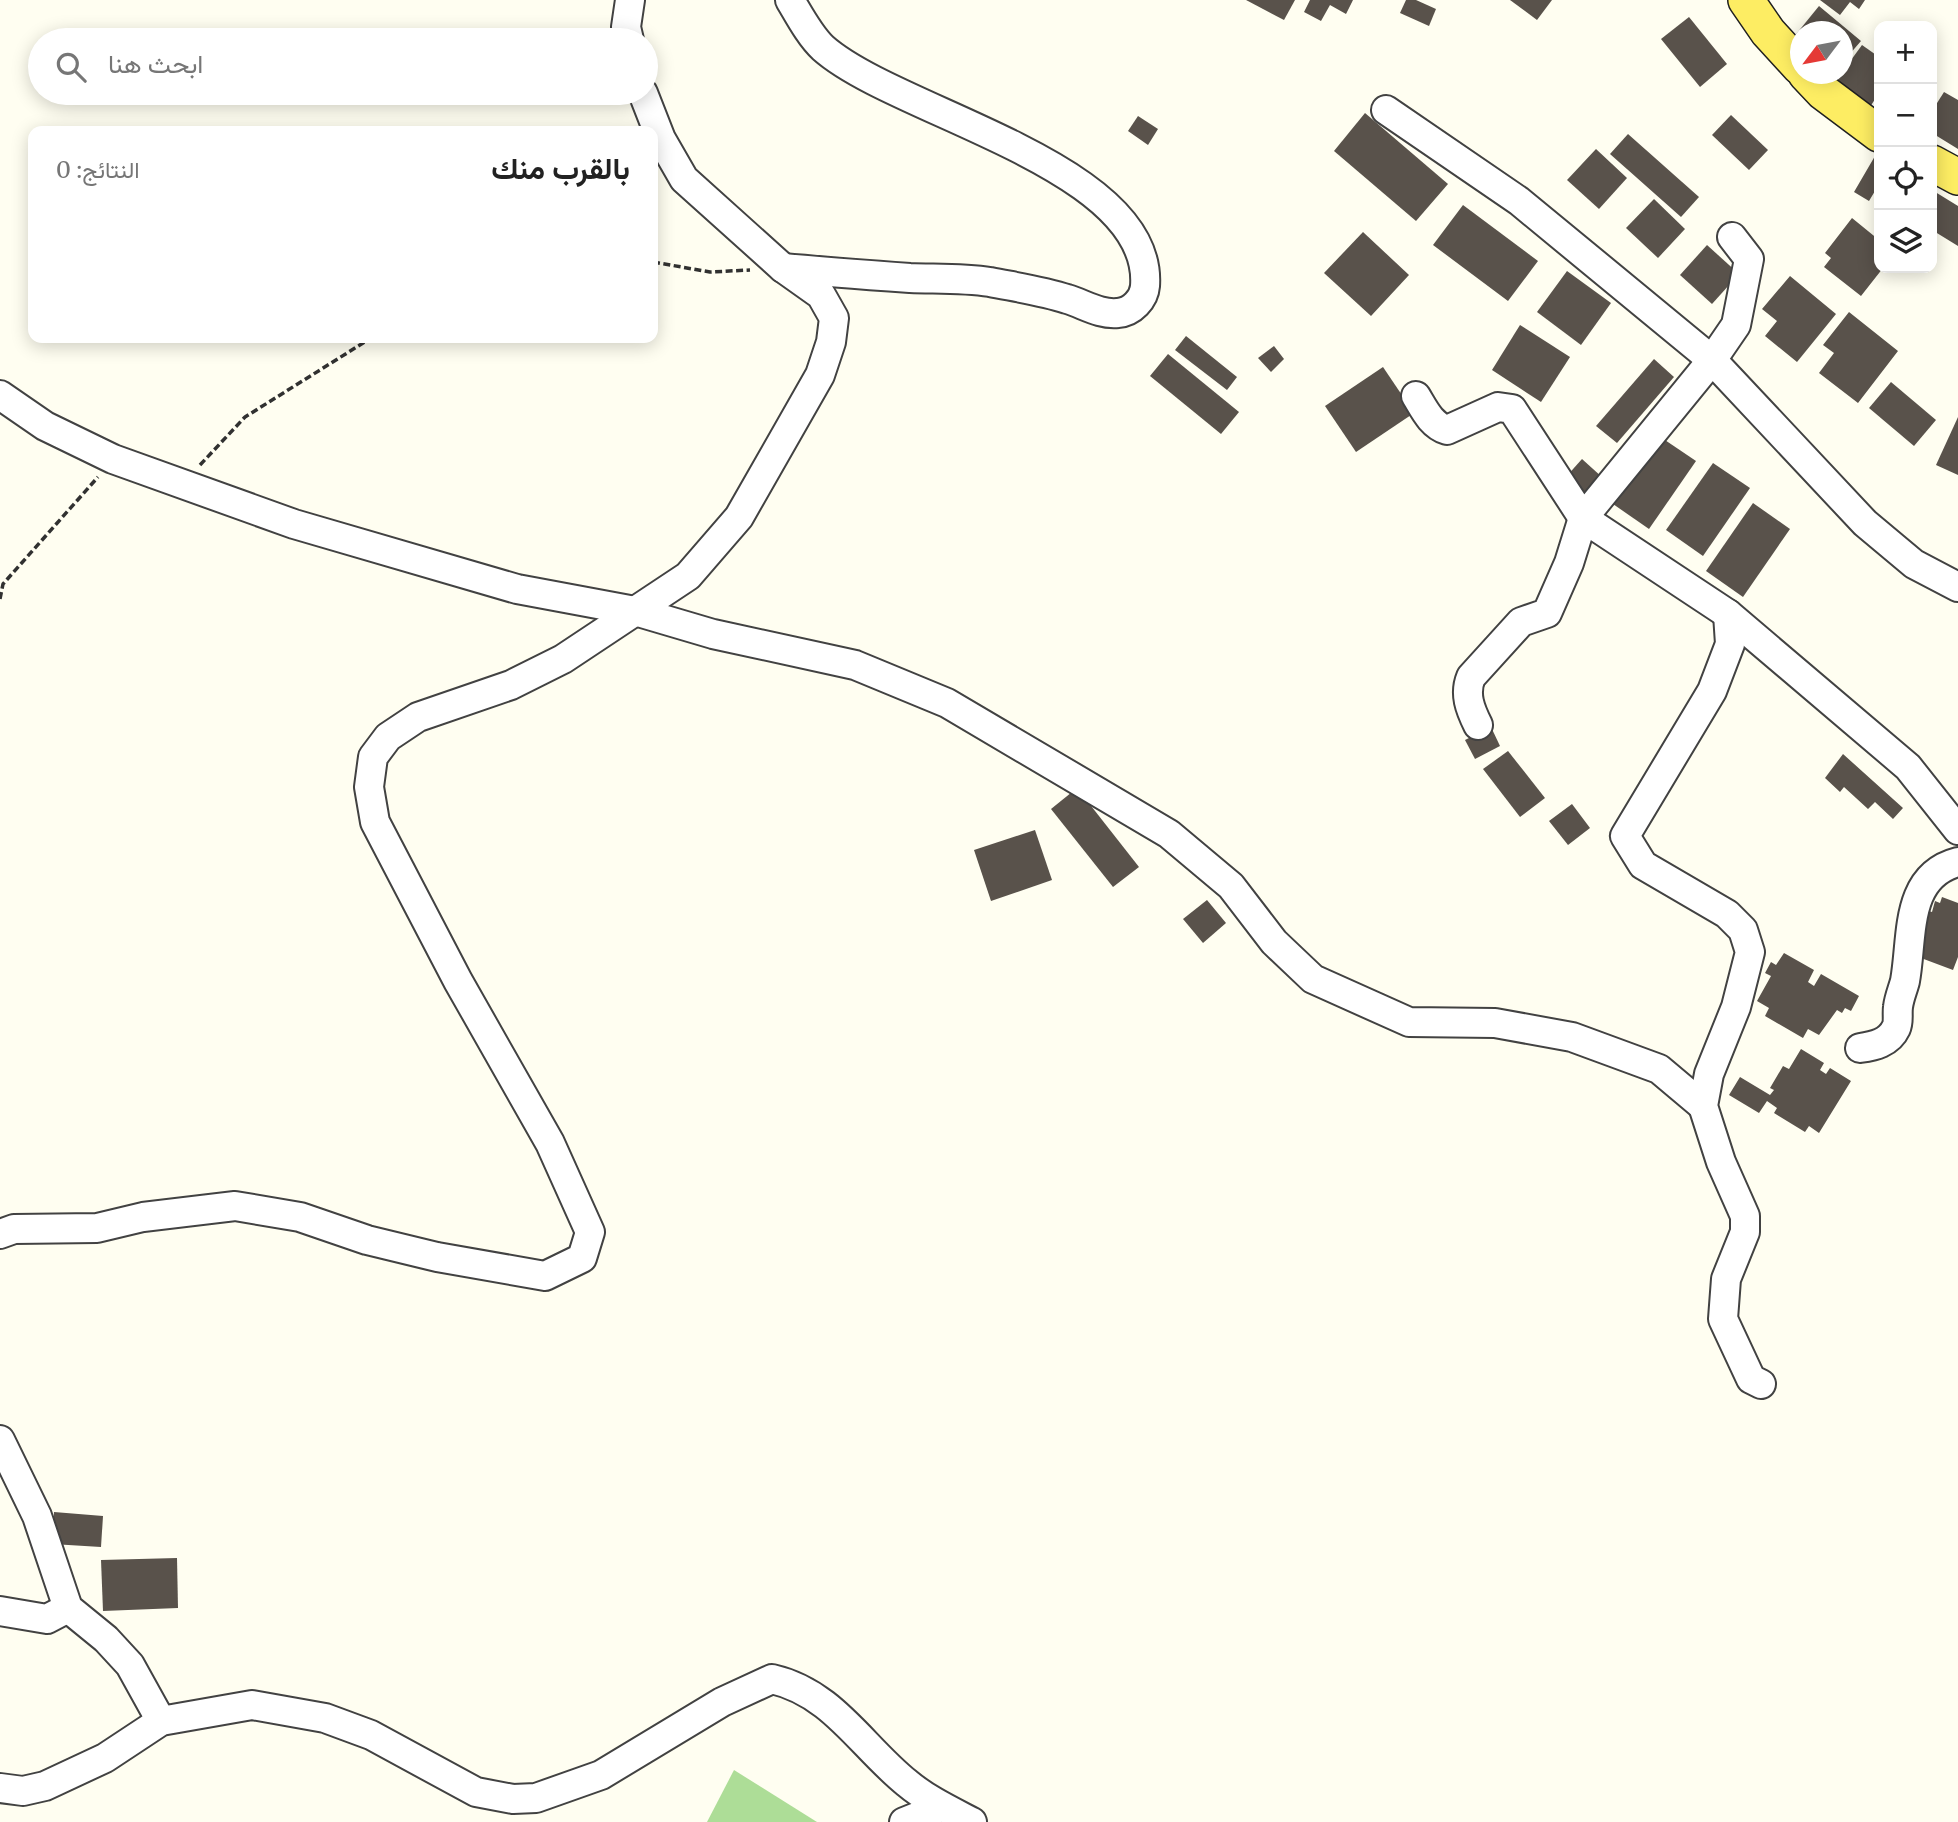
<!DOCTYPE html>
<html lang="ar">
<meta charset="utf-8">
<style>
body{margin:0;font-family:Merriweather,Vazirmatn,serif;background:#f6f6f6;color:#222;direction:rtl}
.controls{position:absolute;right:21px;top:21px;display:grid;overflow:hidden;border-radius:14px;box-shadow:0 4px 18px #0003}
.controls button{width:63px;height:63px;display:grid;place-items:center;padding:0;border:0;border-bottom:2px solid #e0e0e0;background:#fff;color:#222;font:35px sans-serif}
.compass{position:absolute;left:1790px;top:21px;width:63px;height:63px;border-radius:50%;background:#fff;box-shadow:0 4px 18px #0003;rotate:238deg}
.list{margin:0;padding:0;list-style:none}
h2{display:flex;justify-content:space-between;align-items:center;height:91px;margin:0;padding:0 28px;font-size:30px}
h2 small{font-size:23px;font-weight:400;color:#767676}
.icon{flex:none;width:38px;height:38px;fill:none;stroke:currentColor;stroke-width:2;stroke-linecap:round;stroke-linejoin:round}
.map{position:relative;flex:none;width:1958px;height:1822px;overflow:hidden;direction:ltr}
.search{position:absolute;background:#fff;box-shadow:0 4px 18px #0003;left:28px;top:28px;width:630px;height:77px;display:flex;align-items:center;gap:18px;box-sizing:border-box;padding:0 24px;border-radius:38px;color:#767676;font-size:26px}
.panel{position:absolute;background:#fff;box-shadow:0 4px 18px #0003;left:28px;top:126px;width:630px;height:217px;border-radius:14px;direction:rtl}
.map>svg:first-child{display:block}
</style>
<div class="map">
<svg width="1958" height="1822" viewBox="0 0 1958 1822">
<rect width="100%" height="100%" fill="#fffef1"/>
<path fill="#addd97" d="M734,1770L817,1822H707Z"/>
<g fill="#59524b">
<path d="M1246,0H1295L1284,20Z"/>
<path d="M1310,0H1353L1346,14L1330,5L1321,21L1304,12Z"/>
<path d="M1406,0H1416L1436,9L1429,26L1400,13Z"/>
<path d="M1510,0H1552L1537,20Z"/>
<path d="M1820,0H1865L1859,9L1850,2L1840,15Z"/>
<path d="M1819,6L1861,41L1842,63V32H1800V45L1793,38Z"/>
<path d="M1689,17L1727,64L1700,87L1661,39Z"/>
<path d="M1862,45L1879,57V93L1870,107L1835,82Z"/>
<path d="M1944,92L1958,100V149L1932,133V111Z"/>
<path d="M1365,113L1448,184L1416,221L1334,151Z"/>
<path d="M1731,115L1768,150L1749,170L1712,135Z"/>
<path d="M1138,116L1158,129L1148,145L1128,131Z"/>
<path d="M1628,134L1699,197L1681,217L1610,154Z"/>
<path d="M1596,149L1627,178L1599,209L1567,180Z"/>
<path d="M1875,156L1879,158V193L1875,191L1869,201L1854,192Z"/>
<path d="M1932,190L1958,206V246L1932,230Z"/>
<path d="M1654,199L1685,229L1658,258L1626,228Z"/>
<path d="M1463,205L1538,261L1508,301L1433,245Z"/>
<path d="M1852,218L1879,240V268H1883L1861,296L1824,267L1831,258L1825,253Z"/>
<path d="M1363,232L1409,275L1371,316L1324,273Z"/>
<path d="M1707,245L1739,274L1712,304L1680,275Z"/>
<path d="M1567,271L1611,303L1581,345L1537,312Z"/>
<path d="M1790,276L1836,314L1797,362L1765,336L1777,321L1762,309Z"/>
<path d="M1849,312L1898,351L1858,403L1819,373L1834,353L1823,345Z"/>
<path d="M1520,325L1570,357L1541,402L1492,370Z"/>
<path d="M1186,336L1237,377L1227,390L1175,350Z"/>
<path d="M1274,346L1284,359L1271,372L1258,358Z"/>
<path d="M1168,354L1239,412L1221,434L1150,376Z"/>
<path d="M1654,359L1674,377L1617,443L1596,426Z"/>
<path d="M1383,367L1414,413L1356,452L1325,406Z"/>
<path d="M1891,382L1936,420L1914,446L1869,408Z"/>
<path d="M1958,417V475L1936,465Z"/>
<path d="M1659,436L1696,461L1649,529L1613,504Z"/>
<path d="M1582,459L1603,478L1585,496L1565,478Z"/>
<path d="M1713,463L1750,488L1703,556L1666,530Z"/>
<path d="M1753,503L1790,529L1743,597L1706,571Z"/>
<path d="M1491,727L1500,746L1475,759L1465,740Z"/>
<path d="M1508,751L1545,798L1520,817L1483,769Z"/>
<path d="M1843,754L1903,808L1893,819L1875,802L1868,809L1844,787L1840,792L1825,778Z"/>
<path d="M1077,788L1139,867L1113,887L1051,809Z"/>
<path d="M1572,804L1590,828L1568,845L1549,821Z"/>
<path d="M1035,830L1052,880L991,901L974,850Z"/>
<path d="M1942,897L1958,903V957L1953,970L1921,958L1924,949L1910,944L1926,910L1932,912L1935,901L1940,903Z"/>
<path d="M1207,900L1226,923L1203,943L1183,919Z"/>
<path d="M1784,953L1814,970L1808,982L1814,986L1821,974L1859,996L1851,1011L1845,1008L1842,1013L1837,1010L1819,1035L1808,1029L1803,1038L1765,1016L1769,1008L1757,1001L1771,976L1765,973L1771,962L1776,965Z"/>
<path d="M1801,1049L1824,1063L1820,1070L1826,1074L1830,1068L1851,1081L1819,1133L1809,1126L1805,1132L1774,1113L1777,1108L1767,1101L1759,1113L1729,1095L1740,1077L1770,1095L1774,1090L1770,1088L1783,1066L1789,1069Z"/>
<path d="M54,1512L103,1516L101,1547L52,1544Z"/>
<path d="M177,1558L178,1608L103,1611L101,1560Z"/>
</g>
<g fill="none" stroke-linecap="round" stroke-linejoin="round">
<g stroke="#424242" stroke-width="32">
<g id="minor">
<path d="M629,40L626,27L630,0"/>
<path d="M1386,110L1519,201L1712,360L1736,325L1749,259L1732,237"/>
<path d="M783,268C826,272 868,275 910,278C936,279 964,278 990,282C1015,287 1043,291 1067,299C1084,304 1100,315 1118,313C1132,312 1144,299 1145,286C1154,166 896,113 823,48C810,36 799,15 790,0"/>
<path d="M0,395L45,426L113,459L294,524L517,589L635,611L713,634L855,665L947,703L1169,834L1231,886L1274,942L1313,979L1409,1022L1495,1023L1572,1037L1659,1069L1703,1106"/>
<path d="M1416,396C1424,409 1431,425 1447,430L1498,407L1512,409L1583,518L1712,360L1865,523L1914,564L1958,587"/>
<path d="M1728,614L1730,644L1712,691L1625,836L1643,865L1727,914L1743,930L1750,952L1736,1007L1709,1074L1703,1106L1721,1162L1745,1216V1232L1726,1279L1723,1319L1751,1379L1761,1384"/>
<path d="M1478,725C1470,709 1464,694 1471,677L1521,622L1547,613L1569,563L1583,518L1728,614L1908,767L1958,830"/>
<path d="M1860,1048C1874,1046 1889,1043 1896,1028C1899,1022 1897,1014 1898,1007C1899,998 1903,989 1905,981C1913,937 1904,876 1958,862"/>
<path d="M0,1234L14,1229L97,1228L143,1217L235,1206L300,1217L367,1240L437,1257L545,1276L582,1258L590,1232L550,1143L458,981L375,822L369,787L373,757L388,737L418,717L511,685L563,659L688,576L739,517L820,375L831,342L834,318L821,295L783,268L684,179L661,139L643,93"/>
<path d="M0,1440L37,1516L68,1608L106,1639L130,1665L161,1721"/>
<path d="M0,1611L47,1619L68,1608"/>
<path d="M0,1788L23,1791L45,1786L105,1758L161,1721L252,1705L325,1718L371,1735L476,1792L513,1799L536,1798L601,1775L722,1702L772,1679C833,1693 861,1746 907,1783C926,1799 949,1810 972,1822"/>
<path d="M904,1822L934,1810L938,1805"/>
</g>
</g>
<g stroke="#202020" stroke-width="38">
<g id="major">
<path d="M1746,0L1768,32L1800,67"/>
<path d="M1806,74L1823,92L1879,134"/>
<path d="M1932,163L1958,177"/>
</g>
</g>
<g stroke="#313131" stroke-width="3.5" stroke-dasharray="7 3.5" stroke-linecap="butt">
<path d="M653,262L710,272L750,270"/>
<path d="M200,465L245,417L371,338"/>
<path d="M0,599L3,584L98,477"/>
</g>
<use href="#minor" stroke="#fff" stroke-width="28"/>
<use href="#major" stroke="#fded63" stroke-width="35"/>
</g>
</svg>
<div class="controls">
<button>+</button>
<button>−</button>
<button><svg class="icon" aria-label="locate" viewBox="0 0 24 24"><circle cx="12" cy="12" r="6"/><path d="M12 2v4M12 18v4M2 12h4M18 12h4"/></svg></button>
<button><svg class="icon" aria-label="layers" viewBox="0 0 24 24"><path d="M12 4l9 5-9 5-9-5zM3 14l9 5 9-5"/></svg></button>
</div>
<svg class="compass" viewBox="-18 -18 36 36"><path d="M0-13l5 13h-10z" fill="#e53935"/><path d="M0 13l5-13h-10z" fill="#767676"/></svg>
<div class="search"><svg class="icon" aria-label="search" viewBox="0 0 24 24"><circle cx="10" cy="10" r="6"/><path d="M15 15l6 6"/></svg>ابحث هنا</div>
<section class="panel">
<h2>بالقرب منك<small>النتائج: 0</small></h2>
<ul class="list">
</ul>
</section>
</div>
